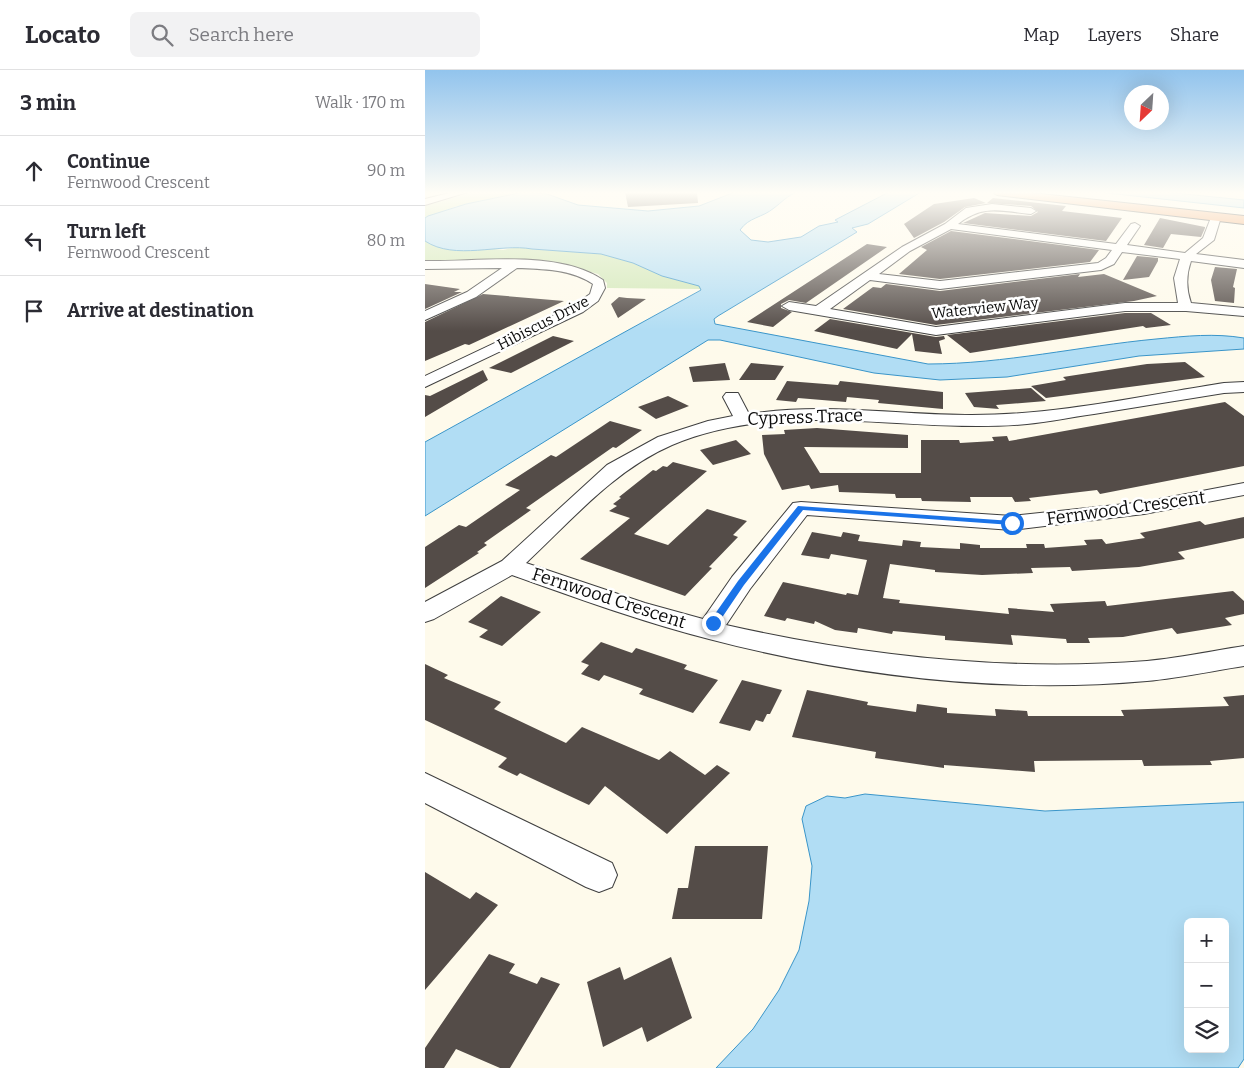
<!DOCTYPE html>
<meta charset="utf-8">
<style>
body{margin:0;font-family:Bitter,serif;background:#f2f2f3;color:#2b2b33}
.controls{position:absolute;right:15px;bottom:15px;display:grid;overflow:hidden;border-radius:8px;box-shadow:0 5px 20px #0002}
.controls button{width:45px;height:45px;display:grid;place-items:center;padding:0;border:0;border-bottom:1px solid #e1e1e2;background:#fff;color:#2b2b33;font:25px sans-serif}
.compass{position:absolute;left:699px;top:15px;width:45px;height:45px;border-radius:50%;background:#fff;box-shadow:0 5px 20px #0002;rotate:205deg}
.stop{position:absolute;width:15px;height:15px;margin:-11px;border:4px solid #1a73e8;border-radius:50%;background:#fff}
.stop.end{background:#1a73e8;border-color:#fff;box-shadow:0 1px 5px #0008}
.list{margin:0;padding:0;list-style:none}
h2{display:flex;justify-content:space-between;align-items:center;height:65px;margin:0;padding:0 20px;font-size:21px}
h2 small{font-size:16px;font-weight:400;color:#7c7c81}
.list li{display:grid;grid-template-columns:32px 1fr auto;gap:15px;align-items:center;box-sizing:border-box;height:70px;padding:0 20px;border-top:1px solid #e1e1e2}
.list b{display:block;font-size:19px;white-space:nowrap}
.list p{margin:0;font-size:16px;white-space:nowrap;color:#7c7c81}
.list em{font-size:16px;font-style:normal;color:#7c7c81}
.icon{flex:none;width:28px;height:28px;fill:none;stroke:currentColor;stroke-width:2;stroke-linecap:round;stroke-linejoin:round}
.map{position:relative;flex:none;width:819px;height:998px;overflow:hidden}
header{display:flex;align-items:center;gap:30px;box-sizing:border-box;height:70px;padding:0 25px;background:#fff;border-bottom:1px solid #e1e1e2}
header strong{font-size:24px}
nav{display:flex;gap:28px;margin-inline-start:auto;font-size:18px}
.search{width:350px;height:45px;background:#f2f2f3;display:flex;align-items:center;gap:12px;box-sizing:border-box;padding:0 18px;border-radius:8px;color:#7c7c81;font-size:19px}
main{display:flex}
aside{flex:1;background:#fff}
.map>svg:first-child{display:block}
</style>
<header>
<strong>Locato</strong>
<div class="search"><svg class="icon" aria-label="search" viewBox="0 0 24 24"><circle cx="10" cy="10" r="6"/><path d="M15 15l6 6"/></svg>Search here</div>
<nav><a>Map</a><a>Layers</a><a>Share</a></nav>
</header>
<main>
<aside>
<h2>3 min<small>Walk · 170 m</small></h2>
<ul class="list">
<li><svg class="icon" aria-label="ahead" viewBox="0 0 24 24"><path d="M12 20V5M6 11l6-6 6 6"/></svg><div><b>Continue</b><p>Fernwood Crescent</p></div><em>90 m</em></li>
<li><svg class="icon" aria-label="left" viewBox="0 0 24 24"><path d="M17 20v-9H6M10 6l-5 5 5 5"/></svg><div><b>Turn left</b><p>Fernwood Crescent</p></div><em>80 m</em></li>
<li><svg class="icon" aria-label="arrive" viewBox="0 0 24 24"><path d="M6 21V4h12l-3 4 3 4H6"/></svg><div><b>Arrive at destination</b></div></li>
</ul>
</aside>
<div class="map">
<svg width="819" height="998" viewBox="0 0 819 998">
<rect width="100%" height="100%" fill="#fefaeb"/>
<g fill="#d1e7b6">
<path d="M49,122L95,123L41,134L36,135L40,137L32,136L0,148V136Z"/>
<path d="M0,171L78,180L97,176L107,179L176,184L208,193L237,206L274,216L276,219L182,218V213L173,204L133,193L0,192Z"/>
</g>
<g fill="#b1ddf4" stroke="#3a95c9" fill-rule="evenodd">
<path d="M99,122L122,124L153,135L223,141L274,136L310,122H372C362,126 357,132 349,138C337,148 324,147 315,160L326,170L343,172L376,167L394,156L413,152L410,150L464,122H496L443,154L427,158L432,162L293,246L289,249L290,254L503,294C579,294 656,276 731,269C762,266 789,263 819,268V279L714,286L582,307L515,310L449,303L295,270H283L0,446V372L276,220L274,216L237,206L208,193L176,184L107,179C75,173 30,191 0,171V148L3,146L41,134Z"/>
<path d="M673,122H740L819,130V138Z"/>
<path d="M440,724L620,741L819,732V989L813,998H291L328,959L354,920L374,880L384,831L387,796L377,749L381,736L402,726L420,728ZM763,852H800V979H763Z"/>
</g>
<g fill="#544c48">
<path d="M200,122H272L273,133L203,137Z"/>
<path d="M549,128L561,133L540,137L519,152L489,168L479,154L509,134Z"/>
<path d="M568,128L641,136L637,141L697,148L681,171L538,153L560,143L606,146L613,142L606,136L562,133Z"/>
<path d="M735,148L780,157V158L776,167L746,164L738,178L719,175Z"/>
<path d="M526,161L674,180L665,192L515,209L474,204L502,180L496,177Z"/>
<path d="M442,174L462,177L381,233L364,230L356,234V238L367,242L348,257L322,252Z"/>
<path d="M712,186L733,188V191L724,207L698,210Z"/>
<path d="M790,197L812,199L808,217L810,218L809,233L790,231L786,210Z"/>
<path d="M655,204L653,207L679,204L732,226L709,231L511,255L418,239L448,217L456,218L461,214L515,221Z"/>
<path d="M0,214L35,219L29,222H37L0,239Z"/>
<path d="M58,224L139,231L44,275L40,274L0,291V252Z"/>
<path d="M194,227L202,228L221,229L193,248L186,234Z"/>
<path d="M700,243H726L746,255L721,258L718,256L545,283L522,265Z"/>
<path d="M405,249L511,267L519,266L520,269L514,271L517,284L490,281L487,264L472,279L389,261Z"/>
<path d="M128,266L149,271L86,303L64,298Z"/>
<path d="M760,292L780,307L621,328L606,316L641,310L638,307L722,294Z"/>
<path d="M300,293L305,310L268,312L264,297Z"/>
<path d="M326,293L359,296L350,310H314Z"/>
<path d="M58,300L63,310L0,347V325L5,326Z"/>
<path d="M362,311L413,315L415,311L518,322V339L453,333L454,330L422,327L421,332L373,328L371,332L351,330Z"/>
<path d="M606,318L621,331L571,335L574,339L549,337L540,323Z"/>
<path d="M243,326L264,336L231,349L213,337Z"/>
<path d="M800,332L819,346V396L675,424L672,420L604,428L606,431L590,432L587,427H545L546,432L497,431L496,428H471L470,424L414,422L413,415L386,419L384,415L357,420L339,384L337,365L360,364L359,360L392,358L483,365V378L379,377L395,403H496V370H534L535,373L569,371L567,367L582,366L584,371Z"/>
<path d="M185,351L217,360L191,378L188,377L101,438L106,440L59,473L62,475L52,482L54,483L0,518V477L34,455L41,457L95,420L80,415L126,385L131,387Z"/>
<path d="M311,370L326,384L288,395L275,380Z"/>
<path d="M248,392L282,401L209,464L243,475L282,439L322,451L308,465L313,467L284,497L287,498L260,526L155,489L205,448L184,441L192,436L188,434L196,428L194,427L228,400L231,401L238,396L242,397Z"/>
<path d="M819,447V468L753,482L760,489L714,497L647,501L645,497L606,498L608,503L557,505L510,502V500L465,494L458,528L475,530L474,533L584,544L583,538L629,542L625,534L680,531L682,536L808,521L819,531V544L800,548L807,555L752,564L747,558L698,567L663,568L665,573H642L641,569L586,565L588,575L520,570V566L468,561L467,564L433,558L432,563L410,560L390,551L389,554L362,548L360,551L339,546L358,512L421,525L422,523L433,525L442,490L406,484L404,489L376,485L387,462L416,467L418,462L435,465L433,471L477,476L478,470L496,472L495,477L535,479V473L555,475V478H602L601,474H619L620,478L662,475L659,470L677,469L681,474L720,468L715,463L775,451L780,455Z"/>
<path d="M76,526L116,542L77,576L54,567L63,560L43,552Z"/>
<path d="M176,572L207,583L211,578L262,595L259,599L293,610L268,643L214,624L218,619L179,605L174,611L156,604L164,595L156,592Z"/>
<path d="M0,594L23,605L19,608L76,632L69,639L141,673L157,657L234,690L245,681L280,705L292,695L305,703L242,764L180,716L164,735L95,703L92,706L73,697L82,688L0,650Z"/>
<path d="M317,610L357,620L345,644H342L338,652L331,650L325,661L294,653Z"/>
<path d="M382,620L443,632L442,635L491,642L492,634L522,638V643L571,646L570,639L602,641L603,646H699L696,640L804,636L798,627L819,625V688L785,691L787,695L719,696L717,690L609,691L610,702L519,695V698L450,688L451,682L367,667Z"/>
<path d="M270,776H343L337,849H247L253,818H263Z"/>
<path d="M0,802L45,829L51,822L73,835L0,920Z"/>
<path d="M64,884L90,894L84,903L112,914L116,907L135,914L85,998H75L31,979L19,998H0V978Z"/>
<path d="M246,887L267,948L222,972L217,957L178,977L162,912L195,897L199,910Z"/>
</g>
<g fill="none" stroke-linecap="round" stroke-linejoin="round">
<g stroke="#3f3f3f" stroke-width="2">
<g id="minor">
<path d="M28,122H43L0,135V129Z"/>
<path d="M567,134L606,138L611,141L606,144C575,141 559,134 533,154L691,174L706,154L710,153L715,156L702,175L760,183L778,168L787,145H795L796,147L789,170L771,184L819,190V198L766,191C761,205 761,219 766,233L819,238V246L761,241H700L511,265L364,240L357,236L364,232L391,236L477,177L520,154L541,138ZM526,159L687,180L681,188L673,193L515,211L454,204L485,181ZM697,182L755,189L749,208L753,233H700L511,257L405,239L445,210L515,219L676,200L689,194Z"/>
<path d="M0,191C53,192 133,179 178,210L180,218L173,231L158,242L0,317V306L148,236L165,224L168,214C146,199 118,199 92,198L51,227L0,250V241L42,222L77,198L0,199Z"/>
<path d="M819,312V322L799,323C756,330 712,337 669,344C646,347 624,352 602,354C484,365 360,327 247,375C189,400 146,451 101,493L220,533L278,549L307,507L368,433L376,432L587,446L719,432L819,413V425L719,444L587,460L382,445L325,519L301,555C439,586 580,602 722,591C754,588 787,581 819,576V596C787,601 755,608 722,611C576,624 426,606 284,569C217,552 152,528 87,505L9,549L0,552V532L77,491L182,395L233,367L283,351L308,346L298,327L301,323H313L324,344C398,332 473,345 547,345C632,345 716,326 799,313Z"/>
<path d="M0,703L187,793L192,805L187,817L174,822L161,817L0,733Z"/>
</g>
</g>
<g stroke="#1d1d1d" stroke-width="2">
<path id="highway" d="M567,122H598L819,146V154L572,125Z"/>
</g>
<use href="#minor" fill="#fff" fill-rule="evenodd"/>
<use href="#highway" fill="#f09757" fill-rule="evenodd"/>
</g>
<linearGradient id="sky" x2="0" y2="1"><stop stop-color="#92c4ed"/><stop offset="0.47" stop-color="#fffdf6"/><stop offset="1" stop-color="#fffdf6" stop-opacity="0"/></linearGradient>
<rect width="819" height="261" fill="url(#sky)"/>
<path fill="#1a73e8" d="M373,436L587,451L591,453L587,455L378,440L319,515L292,555H285V551L313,511Z"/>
<g text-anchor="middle" stroke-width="5" stroke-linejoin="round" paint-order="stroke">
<g font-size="15" fill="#0c0c0c" stroke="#fff">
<text transform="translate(560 238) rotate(-6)" y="5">Waterview Way</text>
<text transform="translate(118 253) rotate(-27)" y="5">Hibiscus Drive</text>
</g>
<g font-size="18" fill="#0c0c0c" stroke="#fff">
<text transform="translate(380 347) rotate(-2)" y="6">Cypress Trace</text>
<text transform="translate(701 438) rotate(-8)" y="6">Fernwood Crescent</text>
<text transform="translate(184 528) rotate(18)" y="6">Fernwood Crescent</text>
</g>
</g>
</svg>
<div class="controls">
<button>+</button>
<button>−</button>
<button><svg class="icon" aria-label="layers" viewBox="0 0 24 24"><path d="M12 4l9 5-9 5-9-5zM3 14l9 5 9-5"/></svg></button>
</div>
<svg class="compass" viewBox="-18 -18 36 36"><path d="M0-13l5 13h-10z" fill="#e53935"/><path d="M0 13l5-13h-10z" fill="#7c7c81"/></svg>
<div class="stop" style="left:587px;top:453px"></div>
<div class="stop end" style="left:288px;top:553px"></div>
</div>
</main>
